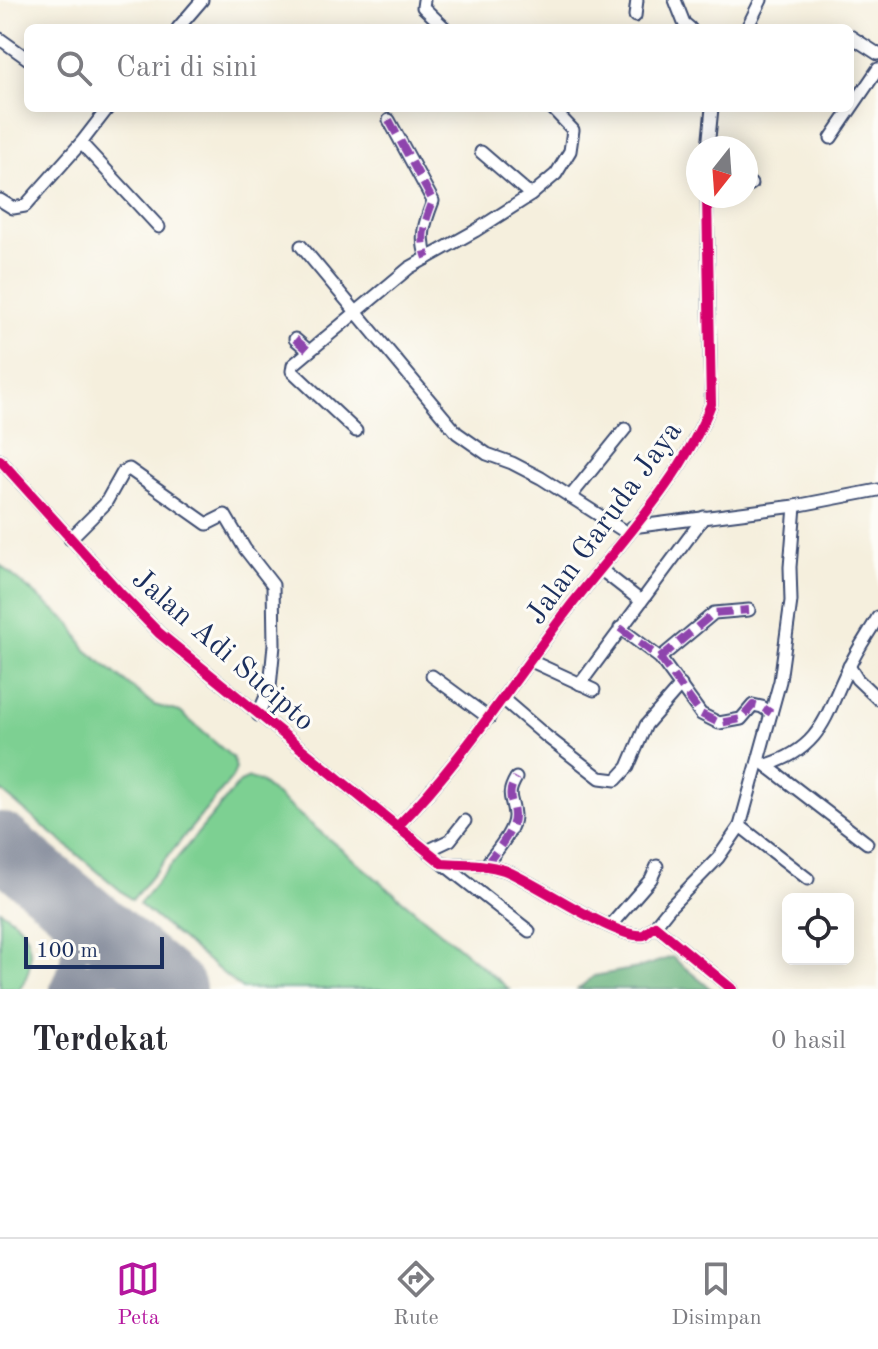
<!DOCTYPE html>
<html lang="id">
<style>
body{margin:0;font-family:"Old Standard TT",serif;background:#f2f2f3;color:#2b2b33}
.controls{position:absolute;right:24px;bottom:24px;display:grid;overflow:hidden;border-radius:12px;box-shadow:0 4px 20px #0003}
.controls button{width:72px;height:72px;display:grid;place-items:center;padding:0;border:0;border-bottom:2px solid #e1e1e2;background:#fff;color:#2b2b33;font:40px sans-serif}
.compass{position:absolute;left:686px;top:136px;width:72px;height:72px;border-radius:50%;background:#fff;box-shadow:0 4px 20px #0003;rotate:197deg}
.scale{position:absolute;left:24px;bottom:20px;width:140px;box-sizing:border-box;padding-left:8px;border:4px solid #1b2f5e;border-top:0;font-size:22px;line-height:28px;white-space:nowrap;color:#1b2f5e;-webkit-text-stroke:6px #fdfcf7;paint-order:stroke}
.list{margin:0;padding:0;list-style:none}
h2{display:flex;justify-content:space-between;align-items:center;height:104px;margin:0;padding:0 32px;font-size:34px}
h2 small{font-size:26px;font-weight:400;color:#7c7c81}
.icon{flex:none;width:44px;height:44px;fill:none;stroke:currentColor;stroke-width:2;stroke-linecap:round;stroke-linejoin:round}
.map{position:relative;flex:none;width:878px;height:989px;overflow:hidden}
.search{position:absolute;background:#fff;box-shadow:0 4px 20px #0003;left:24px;right:24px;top:24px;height:88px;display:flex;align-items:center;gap:20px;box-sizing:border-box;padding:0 28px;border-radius:12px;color:#7c7c81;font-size:30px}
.sheet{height:248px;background:#fff}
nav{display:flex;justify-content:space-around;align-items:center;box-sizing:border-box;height:112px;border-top:2px solid #e1e1e2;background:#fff;font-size:22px;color:#7c7c81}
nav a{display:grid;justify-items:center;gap:4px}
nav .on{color:#b5179e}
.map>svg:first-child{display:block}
</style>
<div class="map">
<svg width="878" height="989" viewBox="0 0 878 989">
<rect width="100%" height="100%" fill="#fdfcf7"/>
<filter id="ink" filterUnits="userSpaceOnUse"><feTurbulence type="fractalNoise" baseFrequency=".0125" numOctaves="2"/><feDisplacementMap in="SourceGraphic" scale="16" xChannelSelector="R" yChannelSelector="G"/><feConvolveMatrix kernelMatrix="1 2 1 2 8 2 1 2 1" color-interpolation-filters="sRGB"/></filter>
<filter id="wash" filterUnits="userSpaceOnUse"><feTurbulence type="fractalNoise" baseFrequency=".006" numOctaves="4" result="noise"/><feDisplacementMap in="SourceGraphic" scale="32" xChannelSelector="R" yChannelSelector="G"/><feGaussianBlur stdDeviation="1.8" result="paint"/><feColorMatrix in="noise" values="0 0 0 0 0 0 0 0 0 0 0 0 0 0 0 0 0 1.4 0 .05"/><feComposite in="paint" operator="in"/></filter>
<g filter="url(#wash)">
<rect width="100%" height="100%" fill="#f5efdd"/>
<g fill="#7dd092" stroke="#4c8078" stroke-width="2">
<path d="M0,565L71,624L86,650L154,705L180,712L233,758L236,768L232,778L132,900L0,790Z"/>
<path d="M249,778L259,781L509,989H242L139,904L240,782Z"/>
<path d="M0,910C6,915 16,920 21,927C34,945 33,972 19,989H0Z"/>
</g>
<path fill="#66b27c" stroke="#40706d" stroke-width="2" d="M672,957L711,989H578L594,976L638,968Z"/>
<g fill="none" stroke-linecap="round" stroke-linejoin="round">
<g stroke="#888f9e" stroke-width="26">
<path d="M51,886C74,920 83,951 63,989"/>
<path d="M63,989C94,967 125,965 160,978"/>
</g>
<path stroke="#888f9e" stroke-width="64" d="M0,844L174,989"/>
</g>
</g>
<g filter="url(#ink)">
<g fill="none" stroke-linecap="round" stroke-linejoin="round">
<g stroke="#3c4c71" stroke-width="15">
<g id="minor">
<path d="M424,0L423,7L445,28"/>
<path d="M675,0L684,23L690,28"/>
<path d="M635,16L637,0"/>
<path d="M178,28L202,0"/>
<path d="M747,28L761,0"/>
<path d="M850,36L878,54"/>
<path d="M0,39L28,59"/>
<path d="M108,108L81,143L159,227"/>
<path d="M389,120L433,201C425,222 419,237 427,258"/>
<path d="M831,138L878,69"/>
<path d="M708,148L712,108"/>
<path d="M481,152L531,195"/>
<path d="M746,186L751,184"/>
<path d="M0,200L13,208L25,206L81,143"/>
<path d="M301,246L457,433L487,454L512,463L541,478L627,533"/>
<path d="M295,339L309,351"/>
<path d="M356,431L292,371L293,365L409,268L475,231L531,195L556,174L570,151L573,130L552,108"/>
<path d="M0,460L122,595L159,633L442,863C463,865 484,863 504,870C536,882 616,940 644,935L655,926L732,989"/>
<path d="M570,497L625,429"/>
<path d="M632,527L795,506L878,490"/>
<path d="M70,539L105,504L123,472L129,469L207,524L225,515L245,549L273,585L274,645L270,687L258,715"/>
<path d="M600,569L641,601"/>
<path d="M620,628L660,658L701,714L719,723L741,719L753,705L762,707L771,713"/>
<path d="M660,658L714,613L749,610"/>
<path d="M531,661L594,690"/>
<path d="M849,666L857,679L878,699"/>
<path d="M432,676L489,718"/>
<path d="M580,684L704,517"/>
<path d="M503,699L546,736L600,778L616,780L628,767L646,725L681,685"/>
<path d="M763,763L867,843"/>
<path d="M767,765C825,747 826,711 850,665C858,648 869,633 878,617"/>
<path d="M740,826L808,879"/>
<path d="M397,827C463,760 512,682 569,608C617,546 683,478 711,404L707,196"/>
<path d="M427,851L450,840L465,821"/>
<path d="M442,863L529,931"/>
<path d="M486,865C495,852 515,831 514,815C513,798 505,797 516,778"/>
<path d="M610,926L651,879L657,866"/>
<path d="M655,926L671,906L718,858L740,826L780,681L791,601L790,567L795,506"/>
</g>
</g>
<use href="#minor" stroke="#fff" stroke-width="11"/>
<g stroke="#8e44ad" stroke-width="8" stroke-dasharray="16 8" stroke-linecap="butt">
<path d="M389,120L433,201C425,222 419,237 427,258"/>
<path d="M295,339L309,351"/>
<path d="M620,628L660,658L701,714L719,723L741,719L753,705L762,707L771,713"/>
<path d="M660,658L714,613L749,610"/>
<path d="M486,865C495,852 515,831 514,815C513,798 505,797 516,778"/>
</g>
<g stroke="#fdfcf7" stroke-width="15">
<g id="cycleway">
<path d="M0,460L122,595L159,633L442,863C463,865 484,863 504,870C536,882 616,940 644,935L655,926L732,989"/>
<path d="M397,827C463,760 512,682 569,608C617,546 683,478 711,404L707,196"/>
</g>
</g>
<use href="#cycleway" stroke="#d6006c" stroke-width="10"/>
</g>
</g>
<g text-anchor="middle" stroke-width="6" stroke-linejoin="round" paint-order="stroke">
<g font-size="30" fill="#1b2f5e" stroke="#fdfcf7">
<text transform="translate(603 522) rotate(-54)" y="10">Jalan Garuda Jaya</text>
<text transform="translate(224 649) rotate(41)" y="10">Jalan Adi Sucipto</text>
</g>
</g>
</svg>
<div class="controls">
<button><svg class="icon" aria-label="locate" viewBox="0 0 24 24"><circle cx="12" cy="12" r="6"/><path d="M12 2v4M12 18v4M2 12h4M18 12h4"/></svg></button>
</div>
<svg class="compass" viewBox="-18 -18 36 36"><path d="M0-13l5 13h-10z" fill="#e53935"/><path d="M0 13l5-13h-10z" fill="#7c7c81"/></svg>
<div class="scale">100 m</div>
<div class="search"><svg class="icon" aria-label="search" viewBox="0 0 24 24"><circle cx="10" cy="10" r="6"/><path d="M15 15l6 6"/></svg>Cari di sini</div>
</div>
<section class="sheet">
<h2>Terdekat<small>0 hasil</small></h2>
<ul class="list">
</ul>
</section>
<nav>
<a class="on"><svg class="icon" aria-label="map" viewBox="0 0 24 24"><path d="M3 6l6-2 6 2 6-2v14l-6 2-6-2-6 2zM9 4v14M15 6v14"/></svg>Peta</a>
<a><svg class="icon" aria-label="directions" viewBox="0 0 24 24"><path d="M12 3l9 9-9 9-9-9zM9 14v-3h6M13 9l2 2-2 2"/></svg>Rute</a>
<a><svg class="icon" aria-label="saved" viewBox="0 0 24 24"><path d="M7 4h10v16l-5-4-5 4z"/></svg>Disimpan</a>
</nav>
